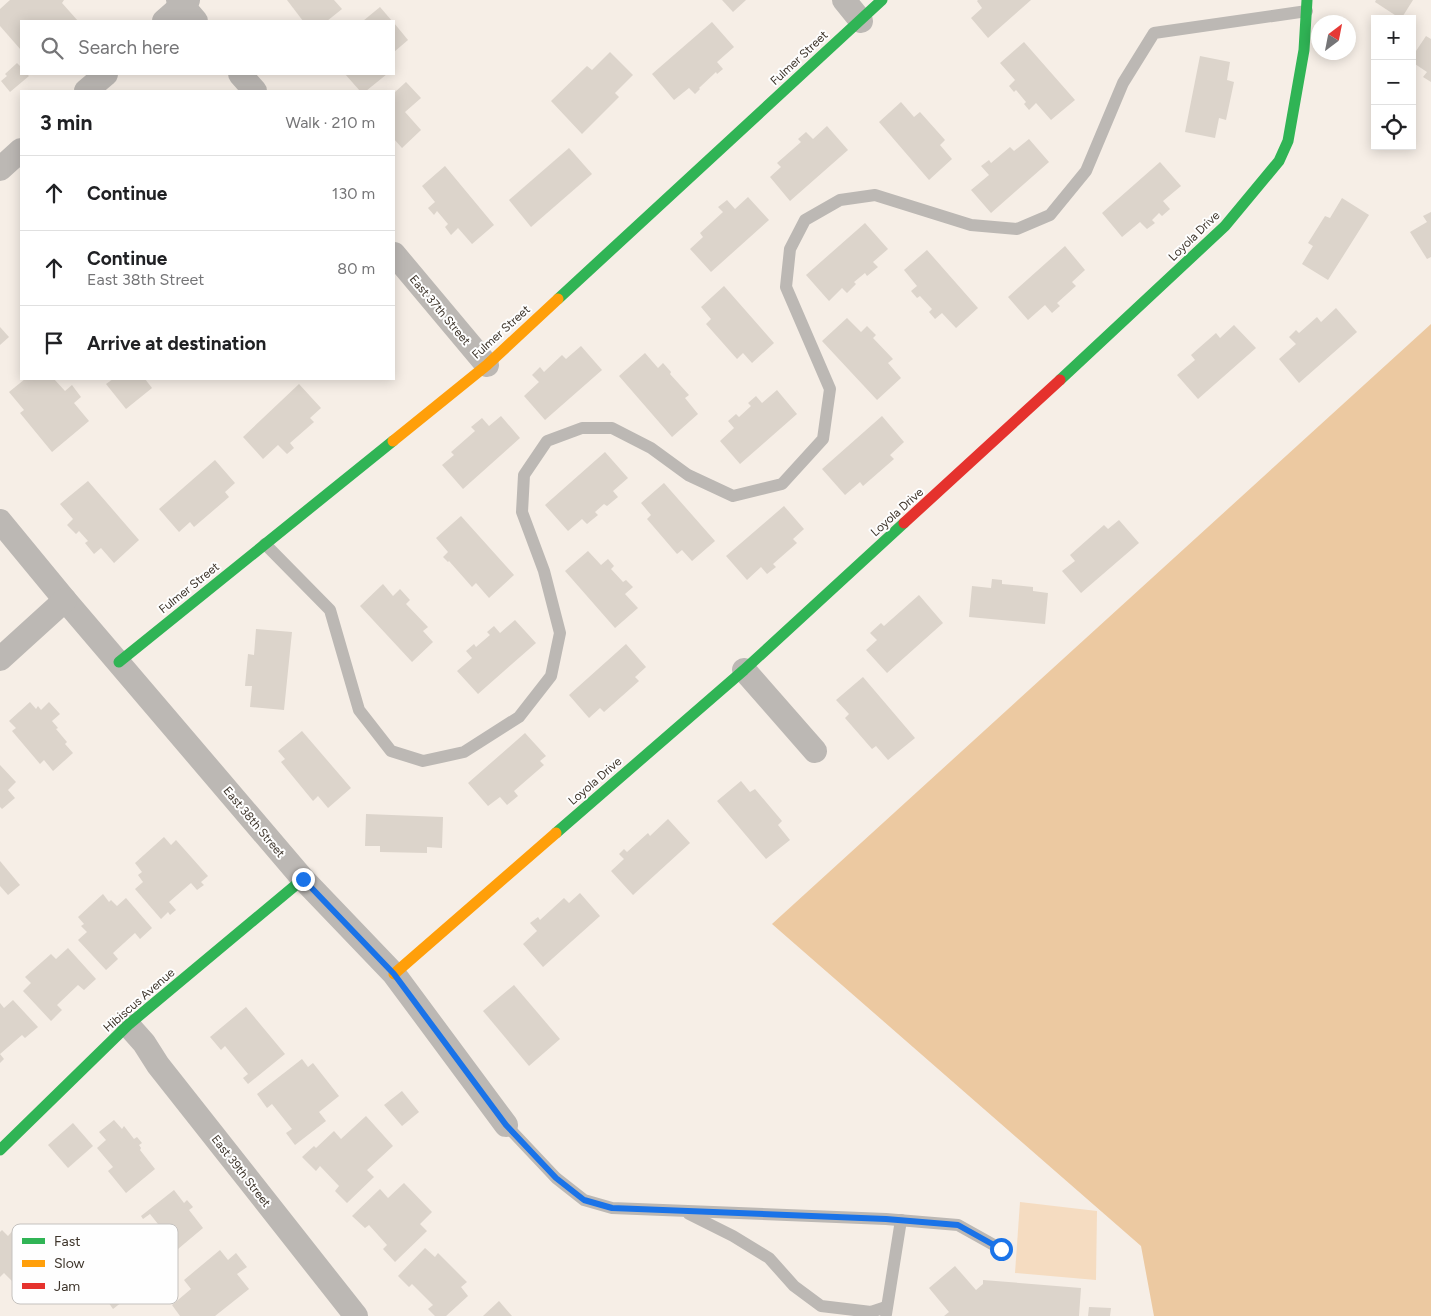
<!DOCTYPE html>
<meta charset="utf-8">
<style>
body{margin:0;font-family:Figtree,sans-serif;background:#f2f2f2;color:#202124}
.controls{position:absolute;right:15px;top:15px;display:grid;overflow:hidden;border-radius:0px;box-shadow:0 2px 12px #0003}
.controls button{width:45px;height:45px;display:grid;place-items:center;padding:0;border:0;border-bottom:1px solid #e0e0e0;background:#fff;color:#202124;font:25px sans-serif}
.compass{position:absolute;left:1311px;top:15px;width:45px;height:45px;border-radius:50%;background:#fff;box-shadow:0 2px 12px #0003;rotate:32deg}
.stop{position:absolute;width:15px;height:15px;margin:-11px;border:4px solid #1a73e8;border-radius:50%;background:#fff}
.stop.end{background:#1a73e8;border-color:#fff;box-shadow:0 1px 5px #0008}
.list{margin:0;padding:0;list-style:none}
h2{display:flex;justify-content:space-between;align-items:center;height:65px;margin:0;padding:0 20px;font-size:21px}
h2 small{font-size:16px;font-weight:400;color:#757577}
.list li{display:grid;grid-template-columns:32px 1fr auto;gap:15px;align-items:center;box-sizing:border-box;height:75px;padding:0 20px;border-top:1px solid #e0e0e0}
.list b{display:block;font-size:19px;white-space:nowrap}
.list p{margin:0;font-size:16px;white-space:nowrap;color:#757577}
.list em{font-size:16px;font-style:normal;color:#757577}
.icon{flex:none;width:28px;height:28px;fill:none;stroke:currentColor;stroke-width:2;stroke-linecap:round;stroke-linejoin:round}
.map{position:relative;flex:none;width:1431px;height:1316px;overflow:hidden}
.search{position:absolute;background:#fff;box-shadow:0 2px 12px #0003;left:20px;top:20px;width:375px;height:55px;display:flex;align-items:center;gap:12px;box-sizing:border-box;padding:0 18px;border-radius:0px;color:#757577;font-size:19px}
.panel{position:absolute;background:#fff;box-shadow:0 2px 12px #0003;left:20px;top:90px;width:375px;height:290px;border-radius:0px}
.map>svg:first-child{display:block}
</style>
<div class="map">
<svg width="1431" height="1316" viewBox="0 0 1431 1316">
<rect width="100%" height="100%" fill="#f6eee6"/>
<path fill="#f5dcc1" d="M1020,1202L1097,1211L1096,1280L1015,1273Z"/>
<path fill="#ecc9a1" d="M1431,324V1316H1154L1141,1246L772,924Z"/>
<g fill="#dcd4cb">
<path d="M10,0H64L62,3L78,21H21V50L0,26V9Z"/>
<path d="M287,0H334L342,9L327,21H303Z"/>
<path d="M722,0H746L733,12Z"/>
<path d="M978,0H1031L988,38L971,18L982,8L977,1Z"/>
<path d="M1376,0H1413L1401,19L1375,2Z"/>
<path d="M380,7L392,21H363Z"/>
<path d="M712,22L734,47L717,62L723,69L717,74L716,72L699,88L700,89L695,94L689,88L674,100L652,74Z"/>
<path d="M394,23L408,40L394,52Z"/>
<path d="M1426,36L1431,39V82L1423,77L1427,72L1412,62V57Z"/>
<path d="M1024,42L1075,100L1051,120L1036,103L1029,110L1024,104L1026,102L1016,90L1014,92L1009,86L1015,80L1000,63Z"/>
<path d="M610,52L633,75L615,93L619,97L582,134L551,101L587,66L592,70Z"/>
<path d="M1200,56L1230,62L1227,80L1234,82L1226,120L1219,118L1215,138L1185,132Z"/>
<path d="M17,63L21,67V74H27L29,76L10,92L1,81L7,76L5,74Z"/>
<path d="M345,74H387L366,91H360Z"/>
<path d="M406,82L421,98L405,112L421,130L402,148L394,139V93Z"/>
<path d="M901,102L914,117L920,112L945,140L940,145L952,159L929,180L879,122Z"/>
<path d="M827,126L848,150L790,201L770,177L781,167L777,163L801,142L798,139L806,132L813,139Z"/>
<path d="M1029,139L1049,162L991,213L971,190L989,175L981,166L989,160L991,163L1010,147L1014,151Z"/>
<path d="M569,148L592,174L531,227L509,200Z"/>
<path d="M1160,162L1181,186L1163,201L1170,209L1162,216L1159,213L1152,220L1155,223L1147,229L1140,222L1122,237L1102,213Z"/>
<path d="M445,166L494,225L472,244L458,228L451,235L445,227L448,224L437,211L434,215L428,208L435,202L422,186Z"/>
<path d="M748,197L769,220L711,272L690,249L703,237L700,233L723,212L718,207L727,200L735,209Z"/>
<path d="M1342,198L1369,215L1328,280L1302,264L1313,246L1308,243L1325,216L1330,218Z"/>
<path d="M1431,212V257L1427,259L1410,232L1427,222L1423,216Z"/>
<path d="M865,223L888,249L873,262L878,267L867,276L865,273L854,282L856,284L847,293L842,288L829,301L806,275Z"/>
<path d="M1065,246L1085,270L1072,282L1076,286L1057,303L1060,306L1052,313L1045,305L1028,320L1008,297Z"/>
<path d="M927,250L978,308L956,328L942,313L935,319L929,312L932,309L920,296L917,298L911,291L917,286L904,270Z"/>
<path d="M724,286L774,343L752,363L743,353L737,359L706,324L711,319L701,307Z"/>
<path d="M1336,308L1357,332L1299,383L1279,359L1296,344L1289,337L1296,330L1299,333L1317,317L1321,322Z"/>
<path d="M847,318L861,332L867,326L876,335L873,338L893,359L888,363L901,378L877,400L822,341Z"/>
<path d="M1234,325L1256,348L1198,399L1177,375L1195,360L1191,355L1216,333L1220,338Z"/>
<path d="M0,327L9,337L0,345Z"/>
<path d="M581,346L602,370L545,420L524,396L539,382L532,375L540,367L544,372L562,355L566,359Z"/>
<path d="M645,353L658,368L663,363L671,372L670,374L689,395L685,398L698,414L672,437L619,376Z"/>
<path d="M25,379H54L65,391L72,385L81,397L74,403L89,421L52,452L20,413L24,410L9,392Z"/>
<path d="M113,379H145L152,388L126,409L106,384Z"/>
<path d="M299,384L321,408L310,418L314,422L290,443L294,448L287,454L278,445L263,459L243,437Z"/>
<path d="M777,390L797,414L740,464L720,441L734,428L728,421L736,414L739,417L751,406L748,403L756,396L762,403Z"/>
<path d="M501,416L520,438L463,489L442,465L454,455L451,452L475,431L471,427L482,418L489,426Z"/>
<path d="M882,416L904,442L890,455L894,459L863,486L860,482L845,495L822,469Z"/>
<path d="M605,452L628,478L613,491L618,497L607,506L604,504L595,512L598,515L587,524L582,519L568,531L545,505Z"/>
<path d="M215,460L235,483L225,492L229,497L194,527L190,522L179,532L159,509Z"/>
<path d="M88,481L139,540L114,563L101,548L94,554L85,543L88,541L79,531L76,534L67,525L73,519L60,504Z"/>
<path d="M664,483L715,541L692,561L682,550L677,554L647,519L651,515L641,503Z"/>
<path d="M784,506L804,529L793,539L797,543L773,564L776,567L767,574L761,567L747,580L726,556Z"/>
<path d="M461,516L514,575L489,598L476,583L472,587L449,561L448,562L443,557L448,552L436,538Z"/>
<path d="M1119,520L1139,543L1081,593L1062,571L1075,561L1070,555L1104,525L1108,529Z"/>
<path d="M588,551L601,565L608,559L614,566L611,569L623,582L626,580L633,587L625,594L638,608L615,628L565,571Z"/>
<path d="M992,579L1002,580V584L1033,587V591L1048,593L1045,624L969,617L972,586L991,588Z"/>
<path d="M383,584L393,596L400,589L410,600L406,604L428,627L423,631L433,642L412,662L360,606Z"/>
<path d="M919,595L943,623L887,673L866,650L877,640L870,633L881,623L884,626Z"/>
<path d="M515,620L536,643L478,694L457,671L472,658L466,651L474,644L476,647L490,635L487,632L494,626L500,633Z"/>
<path d="M256,629L292,632L284,710L250,707L252,686H245L248,654L254,655Z"/>
<path d="M626,644L646,667L635,677L639,681L604,712L600,708L589,718L569,695Z"/>
<path d="M863,677L915,738L888,760L876,746L872,749L845,718L849,714L836,700Z"/>
<path d="M30,702L36,709L38,706L41,710L49,702L60,714L52,721L58,728L56,729L67,742L65,744L73,753L53,771L44,760L40,764L12,731L16,728L9,721Z"/>
<path d="M302,731L351,788L328,808L318,796L313,801L281,762L285,759L278,751Z"/>
<path d="M525,733L546,756L540,761L544,765L514,791L518,796L507,805L500,797L488,806L468,783Z"/>
<path d="M0,765L16,782L8,790L15,798L2,809L0,807Z"/>
<path d="M741,781L750,792L755,789L782,821L778,825L790,840L766,859L717,801Z"/>
<path d="M366,814L443,817L442,848L427,847V853L380,852V846H365Z"/>
<path d="M668,819L690,843L633,895L611,871L624,859L619,854L624,849L627,852L648,833L650,836Z"/>
<path d="M164,837L171,845L176,840L208,876L201,882L204,885L197,890L191,883L169,902L176,910L170,915L168,912L161,919L135,889L143,882L138,875L142,872L135,863Z"/>
<path d="M0,861L20,885L8,895L0,886Z"/>
<path d="M580,893L600,916L543,967L523,944L537,931L530,923L538,917L540,920L564,898L569,903Z"/>
<path d="M103,894L109,902L111,900L117,906L126,898L152,928L140,939L135,933L113,953L118,959L106,970L78,940L87,932L81,926L84,924L78,917Z"/>
<path d="M68,948L96,979L84,990L78,985L57,1005L62,1010L51,1021L23,991L31,983L25,977L51,954L56,959Z"/>
<path d="M514,985L560,1039L529,1066L483,1011Z"/>
<path d="M13,1000L38,1027L25,1038L22,1035L0,1054L4,1059L0,1063V1003L4,1008Z"/>
<path d="M246,1007L285,1054L248,1084L243,1078L248,1074L225,1046L221,1050L210,1037Z"/>
<path d="M302,1059L308,1067L313,1063L339,1096L319,1112L326,1121L295,1145L286,1133L292,1129L272,1104L267,1108L257,1094Z"/>
<path d="M402,1091L419,1112L402,1126L384,1105Z"/>
<path d="M366,1116L393,1146L367,1170L374,1177L347,1203L335,1191L339,1186L320,1166L316,1171L302,1157L314,1146L316,1148L334,1131L341,1139Z"/>
<path d="M114,1120L122,1129L124,1126L134,1139L137,1137L142,1143L139,1145L141,1148L140,1150L155,1169L126,1193L108,1171L113,1167L97,1148L106,1140L99,1132Z"/>
<path d="M73,1123L93,1146L68,1168L48,1145Z"/>
<path d="M404,1183L432,1212L420,1224L427,1231L395,1262L383,1249L387,1245L369,1225L365,1228L352,1216L380,1189L388,1198Z"/>
<path d="M174,1190L184,1203L187,1200L193,1207L189,1210L203,1228L178,1249L150,1214L143,1219L141,1216Z"/>
<path d="M15,1228L28,1242L20,1250L35,1265L15,1284L4,1273L0,1277V1232L2,1230L8,1236Z"/>
<path d="M425,1248L435,1257L438,1253L467,1282L461,1287L468,1296L446,1316H435L428,1309L433,1305L412,1284L409,1287L398,1276Z"/>
<path d="M220,1250L228,1260L236,1253L247,1267L237,1274L249,1289L215,1316H180L172,1305L191,1289L184,1280Z"/>
<path d="M955,1266L976,1290L983,1284V1280L1081,1288L1079,1316H944L949,1312L929,1288Z"/>
<path d="M134,1271L145,1285L124,1304L122,1302L113,1309L104,1296L112,1289L111,1287Z"/>
<path d="M499,1301L512,1316H483Z"/>
<path d="M1089,1307L1111,1308L1110,1316H1088Z"/>
</g>
<g fill="none" stroke-linecap="round" stroke-linejoin="round">
<g stroke="#bcb8b4" stroke-width="12">
<path d="M265,544L330,610L359,710L391,751L423,761L464,752L519,717L551,676L560,633L544,571L522,512L524,475L547,441L582,428H612L651,448L688,475L733,496L782,484L823,439L830,389L786,287L790,249L805,220L840,200L875,195L971,225L1017,229L1050,215L1086,171L1123,83L1154,33L1307,11"/>
<path d="M506,1125L556,1178L584,1200L612,1208L886,1219L958,1225L1001,1249"/>
<path d="M689,1214L733,1236L769,1258L794,1286L821,1306L871,1312L886,1307"/>
<path d="M886,1314L901,1220"/>
</g>
<g stroke="#bcb8b4" stroke-width="24">
<path d="M178,0L196,21"/>
<path d="M844,0L861,21"/>
<path d="M164,21L188,0"/>
<path d="M240,74L255,91"/>
<path d="M86,91L106,74"/>
<path d="M0,169L21,150"/>
<path d="M394,254L487,365"/>
<path d="M0,521L65,600L303,879L394,974L506,1125"/>
<path d="M0,659L65,600"/>
<path d="M744,670L815,751"/>
<path d="M128,1025L144,1043L158,1065L356,1316"/>
</g>
<g stroke="#30b455" stroke-width="11">
<path d="M558,299L882,0"/>
<path d="M1060,380L1225,226L1279,161L1288,141L1304,50L1307,0"/>
<path d="M119,662L393,441"/>
<path d="M556,833L744,670L904,523"/>
<path d="M0,1150L128,1025L303,879"/>
</g>
<g stroke="#ff9f0a" stroke-width="11">
<path d="M393,441L487,365L558,299"/>
<path d="M394,974L556,833"/>
</g>
<path stroke="#e5322d" stroke-width="11" d="M904,523L1060,380"/>
</g>
<g fill="none" stroke-linecap="round" stroke-linejoin="round">
<path stroke="#1a73e8" stroke-width="6" d="M303,879L394,974L506,1125L556,1178L584,1200L612,1208L886,1219L958,1225L1001,1249"/>
</g>
<g text-anchor="middle" stroke-width="4" stroke-linejoin="round" paint-order="stroke">
<g font-size="12" fill="#3d342a" stroke="#fefefe">
<text transform="translate(799 58) rotate(-43)" y="4">Fulmer Street</text>
<text transform="translate(1194 236) rotate(-44)" y="4">Loyola Drive</text>
<text transform="translate(440 310) rotate(50)" y="4">East 37th Street</text>
<text transform="translate(501 332) rotate(-42)" y="4">Fulmer Street</text>
<text transform="translate(897 512) rotate(-42)" y="4">Loyola Drive</text>
<text transform="translate(189 588) rotate(-39)" y="4">Fulmer Street</text>
<text transform="translate(595 781) rotate(-41)" y="4">Loyola Drive</text>
<text transform="translate(254 822) rotate(50)" y="4">East 38th Street</text>
<text transform="translate(139 1000) rotate(-41)" y="4">Hibiscus Avenue</text>
<text transform="translate(241 1171) rotate(52)" y="4">East 39th Street</text>
</g>
</g>
<rect x="12" y="1224" width="166" height="80" rx="8" fill="#fefefe" stroke="#c4c1be" stroke-width="1"/>
<rect x="22" y="1238" width="23" height="6" fill="#30b455"/>
<rect x="22" y="1260" width="23" height="7" fill="#ff9f0a"/>
<rect x="22" y="1283" width="23" height="6" fill="#e5322d"/>
<g font-size="14" fill="#3d342a">
<text x="54" y="1246">Fast</text>
<text x="54" y="1268">Slow</text>
<text x="54" y="1291">Jam</text>
</g>
</svg>
<div class="controls">
<button>+</button>
<button>−</button>
<button><svg class="icon" aria-label="locate" viewBox="0 0 24 24"><circle cx="12" cy="12" r="6"/><path d="M12 2v4M12 18v4M2 12h4M18 12h4"/></svg></button>
</div>
<svg class="compass" viewBox="-18 -18 36 36"><path d="M0-13l5 13h-10z" fill="#e53935"/><path d="M0 13l5-13h-10z" fill="#757577"/></svg>
<div class="stop" style="left:1001px;top:1249px"></div>
<div class="stop end" style="left:303px;top:879px"></div>
<div class="search"><svg class="icon" aria-label="search" viewBox="0 0 24 24"><circle cx="10" cy="10" r="6"/><path d="M15 15l6 6"/></svg>Search here</div>
<section class="panel">
<h2>3 min<small>Walk · 210 m</small></h2>
<ul class="list">
<li><svg class="icon" aria-label="ahead" viewBox="0 0 24 24"><path d="M12 20V5M6 11l6-6 6 6"/></svg><div><b>Continue</b></div><em>130 m</em></li>
<li><svg class="icon" aria-label="ahead" viewBox="0 0 24 24"><path d="M12 20V5M6 11l6-6 6 6"/></svg><div><b>Continue</b><p>East 38th Street</p></div><em>80 m</em></li>
<li><svg class="icon" aria-label="arrive" viewBox="0 0 24 24"><path d="M6 21V4h12l-3 4 3 4H6"/></svg><div><b>Arrive at destination</b></div></li>
</ul>
</section>
</div>
